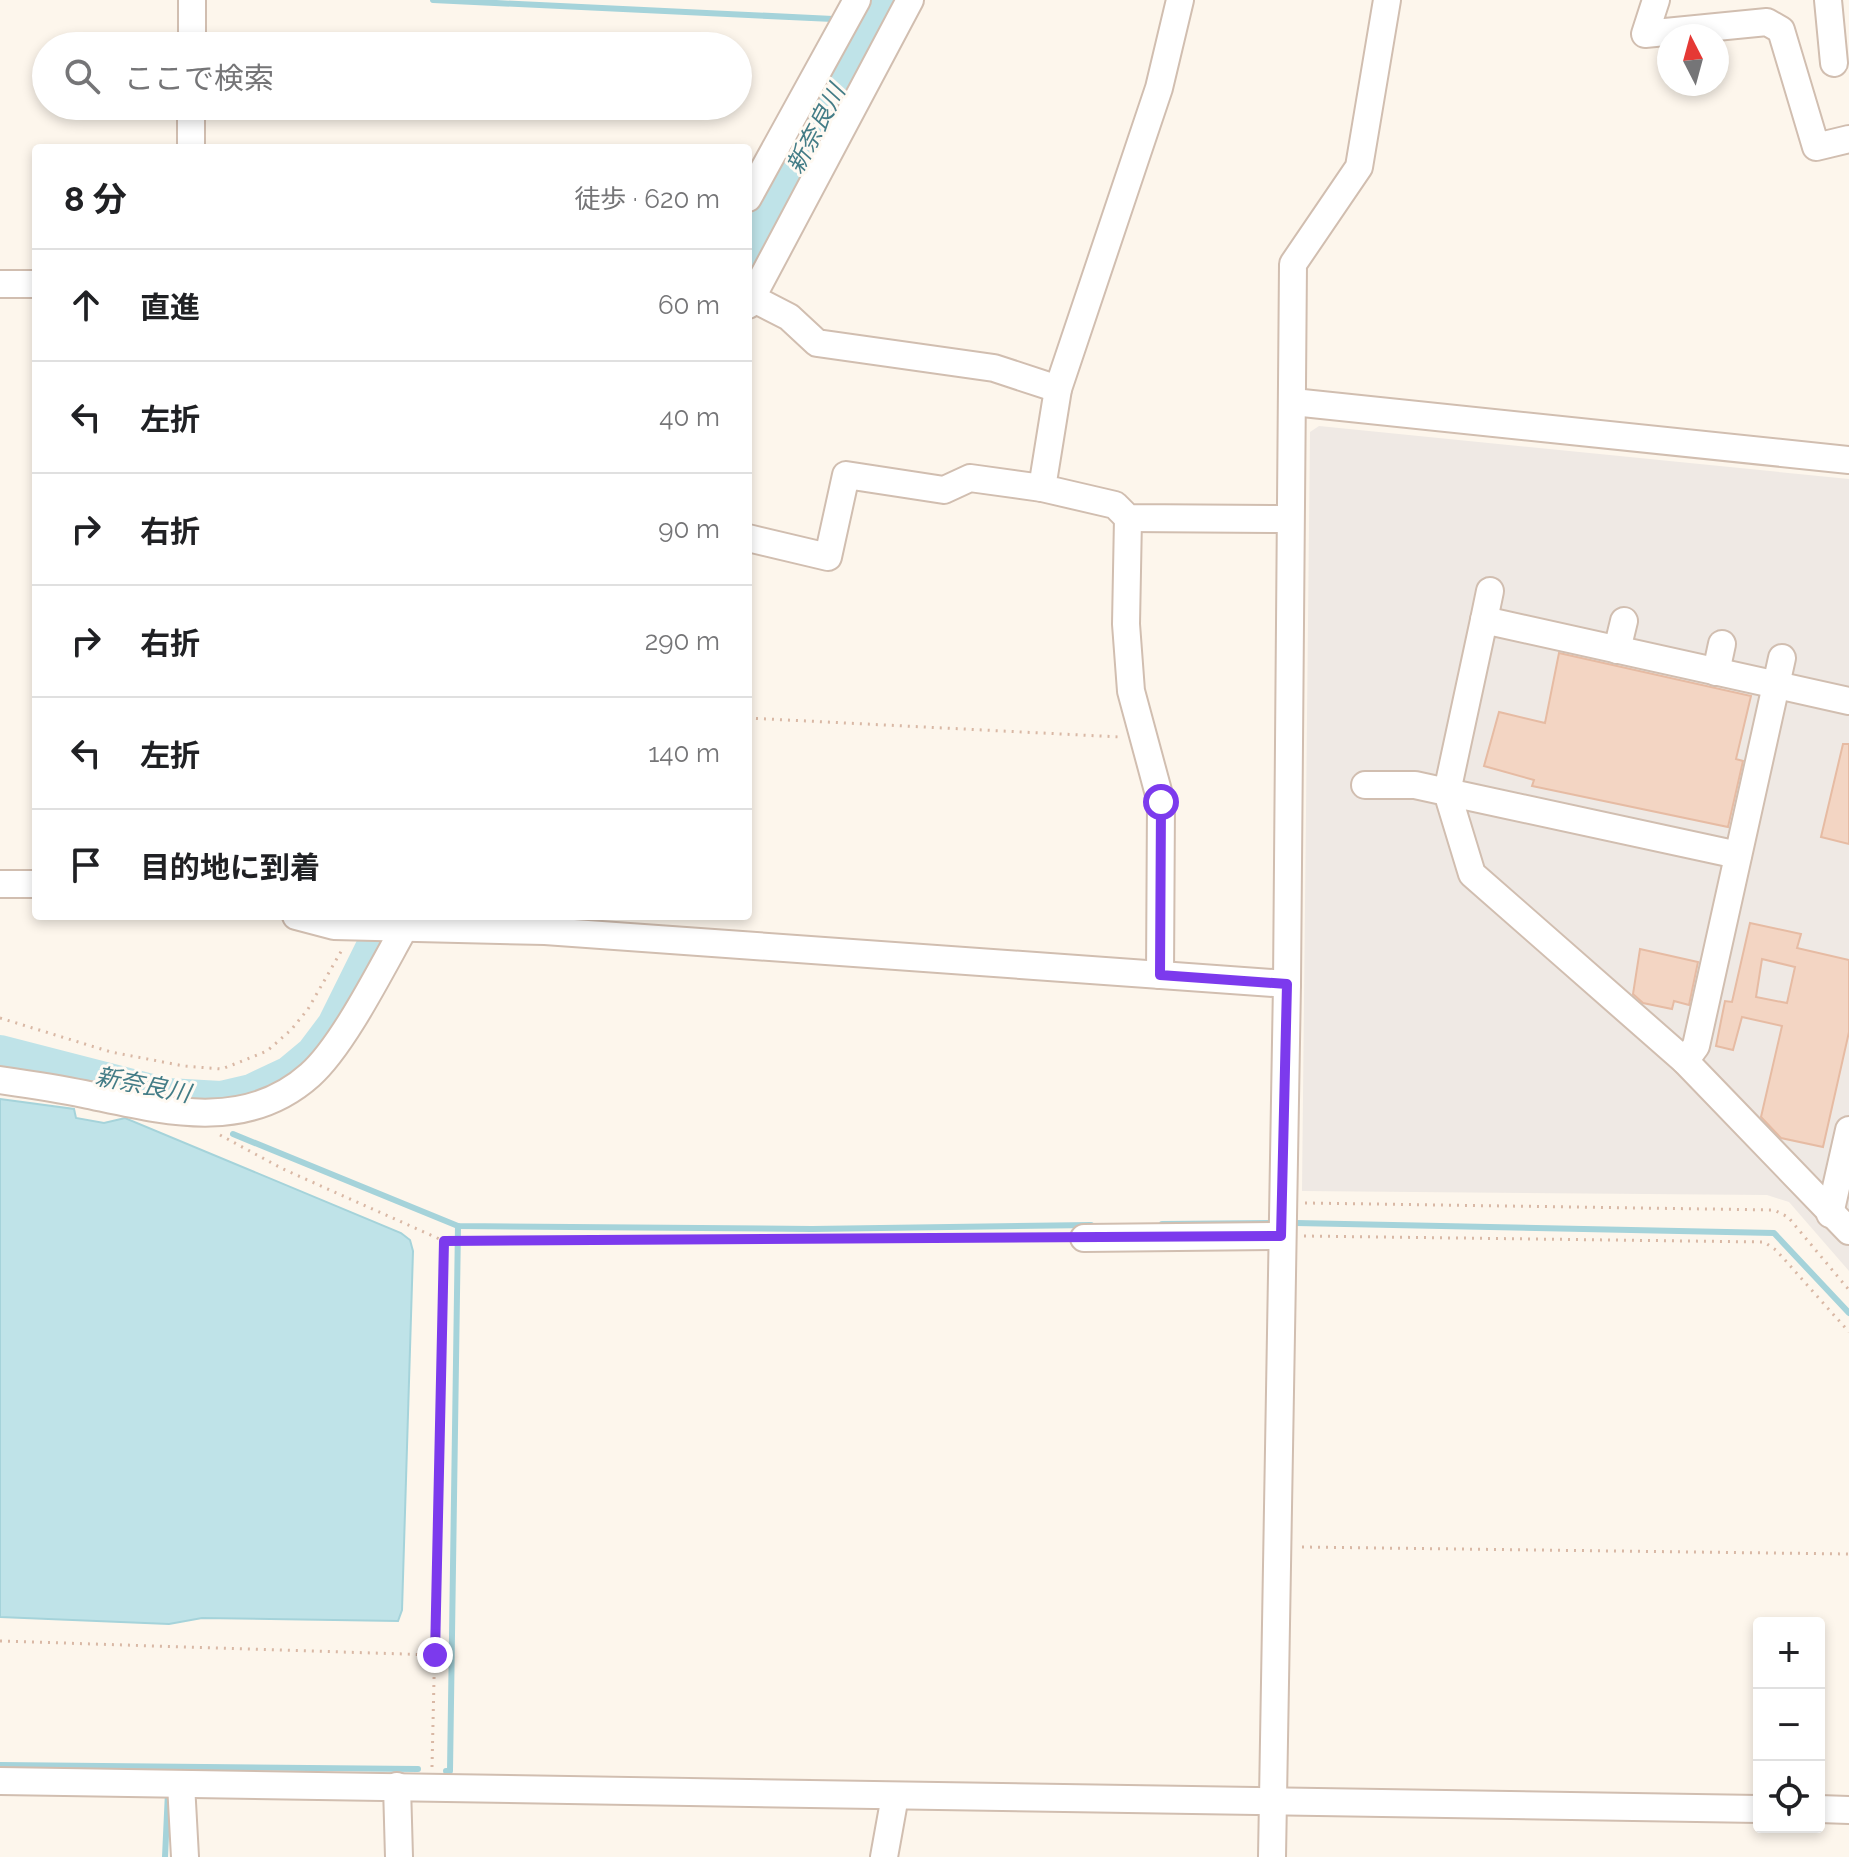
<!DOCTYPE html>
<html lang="ja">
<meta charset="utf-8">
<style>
body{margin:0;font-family:Raleway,"Noto Sans JP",sans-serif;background:#f6f6f6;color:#202124}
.controls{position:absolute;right:24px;bottom:24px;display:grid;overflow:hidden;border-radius:8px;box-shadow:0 4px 12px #0003}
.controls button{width:72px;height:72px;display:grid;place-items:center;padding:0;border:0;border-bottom:2px solid #e0e0e0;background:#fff;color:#202124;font:40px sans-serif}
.compass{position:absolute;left:1657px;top:24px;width:72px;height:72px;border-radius:50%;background:#fff;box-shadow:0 4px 12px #0003;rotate:354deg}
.stop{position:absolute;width:24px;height:24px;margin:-18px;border:6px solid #7c3aed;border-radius:50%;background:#fff}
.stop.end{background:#7c3aed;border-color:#fff;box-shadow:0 2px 8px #0008}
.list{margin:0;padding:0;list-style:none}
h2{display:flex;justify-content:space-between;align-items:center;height:104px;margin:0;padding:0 32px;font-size:34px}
h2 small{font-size:26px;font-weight:400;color:#757577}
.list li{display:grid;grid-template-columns:52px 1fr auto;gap:24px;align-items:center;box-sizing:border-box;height:112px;padding:0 32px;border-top:2px solid #e0e0e0}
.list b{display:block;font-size:30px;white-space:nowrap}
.list em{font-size:26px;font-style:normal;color:#757577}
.icon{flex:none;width:44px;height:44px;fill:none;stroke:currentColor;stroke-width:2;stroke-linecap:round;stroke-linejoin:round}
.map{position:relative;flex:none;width:1849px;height:1857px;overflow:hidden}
.search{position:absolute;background:#fff;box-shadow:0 4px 12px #0003;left:32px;top:32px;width:720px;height:88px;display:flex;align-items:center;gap:20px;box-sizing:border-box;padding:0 28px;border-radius:44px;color:#757577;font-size:30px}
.panel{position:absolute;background:#fff;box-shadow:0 4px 12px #0003;left:32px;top:144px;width:720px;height:776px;border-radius:8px}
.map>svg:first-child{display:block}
</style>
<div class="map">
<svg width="1849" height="1857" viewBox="0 0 1849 1857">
<rect width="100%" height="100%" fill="#fdf6ec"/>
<path fill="#efe9e4" d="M1319,426L1849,479V1271L1789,1202L1767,1195L1302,1191L1310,432Z"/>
<path fill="#bfe3e8" stroke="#a5d3da" stroke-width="2" d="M0,1099L74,1109L76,1118L104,1123L125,1118L401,1233L410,1240L413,1251L402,1610L398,1621L202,1618L169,1624L0,1617Z"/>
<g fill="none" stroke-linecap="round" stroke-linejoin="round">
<g stroke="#a5d3da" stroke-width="6">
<path d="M433,0L833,19"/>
<path d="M233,1134L458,1226L812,1229L1091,1225"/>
<path d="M1296,1223L1774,1233L1849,1313"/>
<path d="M1162,1224L1272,1223"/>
<path d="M0,1765L418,1769"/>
<path d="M446,1771H450L458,1226"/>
<path d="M165,1857L168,1792"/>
</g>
<g stroke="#bfe3e8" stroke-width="34">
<path d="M748,257L885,0"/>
<path d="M0,1052L167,1095L221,1098L251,1091L289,1073L313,1053L334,1025L388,916"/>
</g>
</g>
<g fill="#f3d5c3" stroke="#e6bba3" stroke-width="2" fill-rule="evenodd">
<path d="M1559,653L1751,696L1736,759L1743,761L1728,827L1532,786L1534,780L1484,766L1499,712L1545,723Z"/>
<path d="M1843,744H1849V844L1821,837Z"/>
<path d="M1750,923L1801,934L1797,948L1849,960V1032L1823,1147L1781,1138L1761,1117L1782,1026L1742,1017L1733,1050L1716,1046L1725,1001L1732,1002ZM1762,959L1795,967L1787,1003L1756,997Z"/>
<path d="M1640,949L1698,962L1689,1005L1674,1001L1672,1009L1643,1003L1633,994Z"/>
</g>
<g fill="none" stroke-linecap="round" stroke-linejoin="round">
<g stroke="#d1beb0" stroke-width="30">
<g id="minor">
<path d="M1180,0L1159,88L1058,389L1042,488L1115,505L1128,518L1290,519"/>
<path d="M1656,0L1645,34L1767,22L1781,30L1816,147L1849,139"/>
<path d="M1828,0L1834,63"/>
<path d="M192,46V0"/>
<path d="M191,148V106"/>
<path d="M748,198L857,0"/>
<path d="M0,284H36"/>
<path d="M748,296L789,317L817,343L994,368L1058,389"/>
<path d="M748,305L910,0"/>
<path d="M1293,402L1849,460"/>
<path d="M1128,518L1126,624L1131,691L1161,802L1160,975"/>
<path d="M748,538L828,557L846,475L944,490L970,478L1042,488"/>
<path d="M1484,620L1490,591"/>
<path d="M1617,650L1624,621"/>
<path d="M1716,672L1722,644"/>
<path d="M1365,785H1415L1447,792L1472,874L1685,1061L1849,1231"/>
<path d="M1738,855L1447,792L1484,620L1849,701"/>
<path d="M0,884H36"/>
<path d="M296,916L334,926L545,931L1287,984"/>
<path d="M1685,1061L1696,1046L1782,658"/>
<path d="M0,1080C28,1084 56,1088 84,1094C161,1110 244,1134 310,1075C345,1044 386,959 411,916"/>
<path d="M1830,1214L1849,1130"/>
<path d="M1084,1238L1281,1236"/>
<path d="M0,1781L1759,1809"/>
<path d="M181,1784L185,1857"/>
<path d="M397,1786L399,1857"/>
<path d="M1819,1809L1849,1810"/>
<path d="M884,1857L895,1796"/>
<path d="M1272,1857L1287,984L1293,264L1359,167L1387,0"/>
</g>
</g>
<g stroke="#d9b8a5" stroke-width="3" stroke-dasharray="2 6" stroke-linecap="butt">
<path d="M748,718L1120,737"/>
<path d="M0,1018L111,1052L184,1066L222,1069L267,1051L291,1030L308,1009L343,948"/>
<path d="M220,1135L283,1169L444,1241L1064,1238"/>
<path d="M1305,1203L1774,1210L1788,1217L1849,1290"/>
<path d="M1304,1236L1764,1242L1776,1250L1849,1332"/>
<path d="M1302,1547L1849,1554"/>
<path d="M0,1641L435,1655"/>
<path d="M432,1767L444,1242"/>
</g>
<use href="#minor" stroke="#fff" stroke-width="26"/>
</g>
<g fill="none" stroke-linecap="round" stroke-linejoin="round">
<path stroke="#7c3aed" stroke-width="10" d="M435,1655L444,1241L1281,1236L1287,984L1160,975L1161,802"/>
</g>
<g text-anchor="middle" stroke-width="6" stroke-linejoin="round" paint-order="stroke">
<g font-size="24" font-style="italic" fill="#437c86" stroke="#fffaf3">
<text transform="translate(816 129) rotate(-62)" y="8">新奈良川</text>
<text transform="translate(143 1085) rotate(11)" y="8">新奈良川</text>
</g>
</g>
</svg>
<div class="controls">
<button>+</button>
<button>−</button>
<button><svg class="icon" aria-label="locate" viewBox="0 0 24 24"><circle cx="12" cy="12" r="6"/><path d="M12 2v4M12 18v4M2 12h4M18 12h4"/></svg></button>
</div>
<svg class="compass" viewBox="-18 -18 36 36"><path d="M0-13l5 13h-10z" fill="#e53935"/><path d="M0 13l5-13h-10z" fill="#757577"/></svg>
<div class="stop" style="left:1161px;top:802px"></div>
<div class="stop end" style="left:435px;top:1655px"></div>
<div class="search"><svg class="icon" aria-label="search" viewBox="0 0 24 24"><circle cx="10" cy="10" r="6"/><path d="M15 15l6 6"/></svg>ここで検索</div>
<section class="panel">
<h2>8 分<small>徒歩 · 620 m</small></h2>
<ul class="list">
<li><svg class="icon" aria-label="ahead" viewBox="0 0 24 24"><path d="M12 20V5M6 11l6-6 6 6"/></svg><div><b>直進</b></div><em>60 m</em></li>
<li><svg class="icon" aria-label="left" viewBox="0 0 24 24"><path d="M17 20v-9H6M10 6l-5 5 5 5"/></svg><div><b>左折</b></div><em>40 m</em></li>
<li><svg class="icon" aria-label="right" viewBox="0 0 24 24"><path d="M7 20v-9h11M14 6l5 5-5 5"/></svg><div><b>右折</b></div><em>90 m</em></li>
<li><svg class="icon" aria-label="right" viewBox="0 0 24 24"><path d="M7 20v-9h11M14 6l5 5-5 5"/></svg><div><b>右折</b></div><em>290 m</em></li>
<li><svg class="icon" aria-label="left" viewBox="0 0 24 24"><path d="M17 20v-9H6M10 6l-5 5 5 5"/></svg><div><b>左折</b></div><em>140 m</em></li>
<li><svg class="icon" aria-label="arrive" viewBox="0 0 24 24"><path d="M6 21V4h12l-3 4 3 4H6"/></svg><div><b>目的地に到着</b></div></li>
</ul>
</section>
</div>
